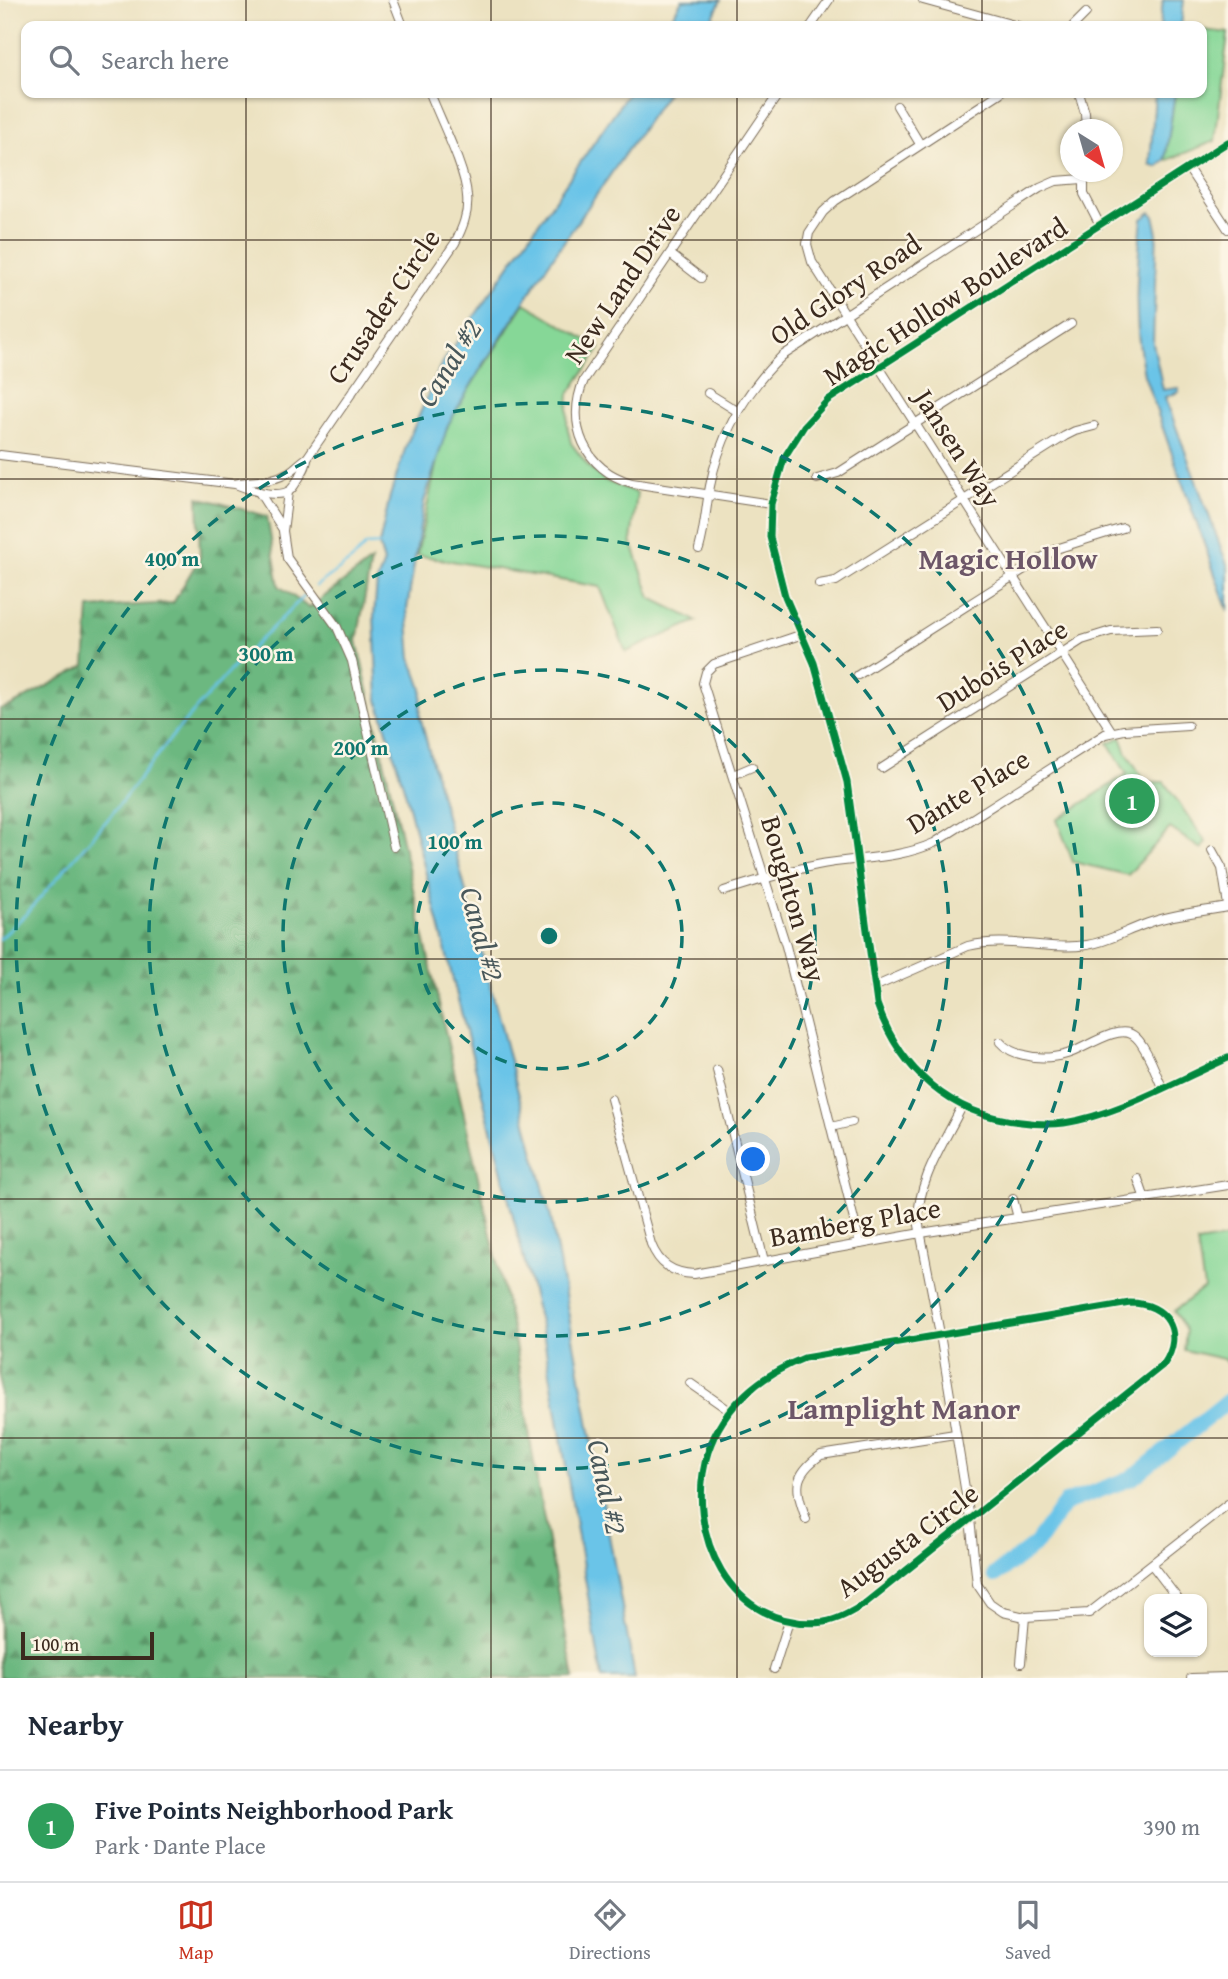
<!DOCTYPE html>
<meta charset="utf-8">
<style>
body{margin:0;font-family:"Gentium Book Plus",serif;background:#f6f6f7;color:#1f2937}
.controls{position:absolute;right:21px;bottom:21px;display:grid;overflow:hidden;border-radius:14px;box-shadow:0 2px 5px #0004}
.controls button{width:63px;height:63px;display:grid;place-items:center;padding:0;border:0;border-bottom:2px solid #e0e1e3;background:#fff;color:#1f2937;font:35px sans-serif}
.compass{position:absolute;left:1060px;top:119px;width:63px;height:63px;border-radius:50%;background:#fff;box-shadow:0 2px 5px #0004;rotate:143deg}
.scale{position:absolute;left:21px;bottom:18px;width:133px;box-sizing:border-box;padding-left:7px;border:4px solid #3b2a1e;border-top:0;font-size:19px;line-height:24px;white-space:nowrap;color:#3b2a1e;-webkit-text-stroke:5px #fcf5e5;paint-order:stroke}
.you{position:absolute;left:754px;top:1160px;width:24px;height:24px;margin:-18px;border:5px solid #fff;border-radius:50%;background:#1a73e8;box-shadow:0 0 0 10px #1a73e833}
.badge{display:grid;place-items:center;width:46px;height:46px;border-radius:50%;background:#c8321e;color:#fff;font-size:23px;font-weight:700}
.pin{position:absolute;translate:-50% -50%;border:4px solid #fff;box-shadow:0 2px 7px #0006}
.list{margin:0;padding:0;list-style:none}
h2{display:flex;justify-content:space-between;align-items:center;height:91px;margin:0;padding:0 28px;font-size:30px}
h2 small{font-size:23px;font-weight:400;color:#747a83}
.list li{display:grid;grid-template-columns:46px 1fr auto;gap:21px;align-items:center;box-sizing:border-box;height:112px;padding:0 28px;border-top:2px solid #e0e1e3}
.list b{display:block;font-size:26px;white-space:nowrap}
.list p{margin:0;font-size:23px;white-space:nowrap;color:#747a83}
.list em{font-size:23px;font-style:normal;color:#747a83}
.icon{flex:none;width:38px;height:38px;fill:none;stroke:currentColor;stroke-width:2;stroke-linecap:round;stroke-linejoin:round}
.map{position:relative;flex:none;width:1228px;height:1678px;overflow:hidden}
.search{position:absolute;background:#fff;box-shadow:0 2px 5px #0004;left:21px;right:21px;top:21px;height:77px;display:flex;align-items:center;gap:18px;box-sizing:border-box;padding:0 24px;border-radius:14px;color:#747a83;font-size:26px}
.sheet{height:203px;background:#fff}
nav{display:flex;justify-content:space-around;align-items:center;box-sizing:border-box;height:98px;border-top:2px solid #e0e1e3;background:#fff;font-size:19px;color:#747a83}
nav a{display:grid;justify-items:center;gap:4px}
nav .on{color:#c8321e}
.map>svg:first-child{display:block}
</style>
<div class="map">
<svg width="1228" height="1678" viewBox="0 0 1228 1678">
<defs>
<pattern id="forest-firs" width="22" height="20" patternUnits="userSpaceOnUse" patternTransform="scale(1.75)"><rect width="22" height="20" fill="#6cb880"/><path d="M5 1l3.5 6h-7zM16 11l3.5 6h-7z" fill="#5a9668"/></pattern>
</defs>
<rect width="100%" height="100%" fill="#fcf5e5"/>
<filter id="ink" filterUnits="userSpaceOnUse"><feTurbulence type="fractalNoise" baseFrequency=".0143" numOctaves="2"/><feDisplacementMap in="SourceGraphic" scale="14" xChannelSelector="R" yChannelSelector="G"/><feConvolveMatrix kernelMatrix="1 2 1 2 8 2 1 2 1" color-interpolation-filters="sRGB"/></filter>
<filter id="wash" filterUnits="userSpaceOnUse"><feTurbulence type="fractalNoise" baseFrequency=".00686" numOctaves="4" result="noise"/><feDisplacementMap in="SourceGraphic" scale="28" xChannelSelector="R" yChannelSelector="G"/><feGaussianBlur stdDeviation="1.57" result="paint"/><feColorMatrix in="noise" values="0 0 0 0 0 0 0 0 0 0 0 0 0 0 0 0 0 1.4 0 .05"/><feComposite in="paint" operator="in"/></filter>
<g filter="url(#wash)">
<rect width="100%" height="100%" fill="#ece2c1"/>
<path fill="url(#forest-firs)" stroke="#54714f" stroke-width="2" d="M198,497L267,516L279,586L309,608L371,561L357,641L513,1332L538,1488L574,1678H0V709L12,705L85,666L89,608L173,603L200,557Z"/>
<g fill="#86d797" stroke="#60805a" stroke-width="2">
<path d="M1202,30L1228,33L1215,141L1165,161L1175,93H1202Z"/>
<path d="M525,303L600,348L569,394L567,425L571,443L589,467L605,481L637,493L631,541L651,598L697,621L626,652L600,587L417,555L444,427Z"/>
<path d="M1121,737L1127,753L1145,782H1164L1206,842L1201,849L1170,828L1128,875L1073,862L1057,820L1127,774L1108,743Z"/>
<path d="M1228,1238V1364L1223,1359L1184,1350L1186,1331L1174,1311L1204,1288L1197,1243Z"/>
</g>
<g fill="#6ac4e8" stroke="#527783" stroke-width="2">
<path d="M682,0H721L709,26H667Z"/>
<path d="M1163,0H1184L1181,26H1160Z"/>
<path d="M628,93H667L547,266L480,370L448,425L424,502L407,609L411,658L422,689L420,716L551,1218L635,1678H602L544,1338L406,795L378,700L374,616L377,582L384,562L379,545L390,496L407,443L441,365Z"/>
<path d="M1155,93H1175L1165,161L1157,167L1150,164Z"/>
<path d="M1151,212L1154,215L1157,229L1153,343L1163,390L1179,388V392L1165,397L1228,567V611L1144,375C1133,319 1136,275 1142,219Z"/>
</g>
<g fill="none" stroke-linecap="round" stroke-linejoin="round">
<g stroke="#6ac4e8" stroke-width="2.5">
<path d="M316,586L352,560L366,545L381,544"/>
<path d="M0,939L27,913L108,819L174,734L234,666L305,595"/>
</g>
<path stroke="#6ac4e8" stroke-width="16" d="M995,1575L1036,1544L1065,1503L1132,1478L1228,1401"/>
</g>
</g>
<g filter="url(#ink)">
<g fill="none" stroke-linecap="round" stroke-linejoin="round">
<g stroke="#796a57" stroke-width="10">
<g id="minor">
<path d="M393,0L403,26"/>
<path d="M923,0L1018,26"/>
<path d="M811,26L829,0"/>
<path d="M1073,26L1086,13"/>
<path d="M1000,93L835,201L823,212L809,233L807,244L812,262L1112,732"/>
<path d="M1079,93L1085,113L1086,130"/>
<path d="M897,106L920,144"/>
<path d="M1228,142L828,400L804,426L784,458L771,504L770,537L785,596L814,663L847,782L877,1004C900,1070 950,1115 1021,1122C1035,1124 1050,1125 1064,1123C1117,1115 1179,1080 1228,1058"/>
<path d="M1188,168L1228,229"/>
<path d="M1084,172V194L1100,225"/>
<path d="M670,254L701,278"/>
<path d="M708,393L737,411"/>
<path d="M0,455L235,484C247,489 276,499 289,491C293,489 296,482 299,478C303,471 307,466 307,458C300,462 296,468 289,472C272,483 254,480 235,484"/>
<path d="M307,458L455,243C462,229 469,213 467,196C466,170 440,119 430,93"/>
<path d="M817,479L838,473L1071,324"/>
<path d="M259,492L282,528"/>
<path d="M288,492L283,531L287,558L337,627L352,661L394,847"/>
<path d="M771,504L632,483C585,470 565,424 584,380L779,93"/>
<path d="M699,549C705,528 706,507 710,486C720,434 745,392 782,356L1040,188L1056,181L1083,179"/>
<path d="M819,584L836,581L1065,436L1075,431L1094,426"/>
<path d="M803,634L714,664L706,672L703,683L786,946L860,1244"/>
<path d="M858,675L1056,549L1123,528"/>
<path d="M882,768L1082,640L1111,631L1157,629"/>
<path d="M733,775L752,767"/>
<path d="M1212,850L1222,868L1228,905"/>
<path d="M724,891C754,882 786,871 817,865C857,857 896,860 934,843L1105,734L1124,730L1188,726"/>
<path d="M874,987L968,946C1008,936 1047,951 1087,945C1107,942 1124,932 1143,925C1170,914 1200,912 1228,907"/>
<path d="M1000,1042C1007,1050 1014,1053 1024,1055C1038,1059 1053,1058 1067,1054C1085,1049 1117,1024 1133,1035C1145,1042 1156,1074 1162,1087"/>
<path d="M717,1070L764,1261"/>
<path d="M611,1099L651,1244C659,1264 672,1273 694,1274L921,1233L1228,1185"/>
<path d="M962,1106C945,1142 918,1179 918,1220L940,1334L970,1519L977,1584L990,1603L1003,1612L1025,1617L1089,1613L1228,1504"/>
<path d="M831,1127L852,1122"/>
<path d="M1138,1179L1145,1199"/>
<path d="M1013,1199L1018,1218"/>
<path d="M1130,1303C1167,1303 1185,1333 1164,1364L863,1605C851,1612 838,1620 824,1622C730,1633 683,1531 708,1452C723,1406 761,1375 804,1358Z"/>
<path d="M690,1383L730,1411"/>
<path d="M806,1519C796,1489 791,1476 821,1455L955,1434"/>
<path d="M1152,1565L1178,1599"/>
<path d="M1021,1663L1025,1617"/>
<path d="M774,1669L789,1621"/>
<path d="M1191,1678L1228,1677"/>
</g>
</g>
<use href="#minor" stroke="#fff" stroke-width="8"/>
<g stroke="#fcf5e5" stroke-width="11">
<g id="cycleway">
<path d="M1228,142L828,400L804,426L784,458L771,504L770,537L785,596L814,663L847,782L877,1004C900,1070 950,1115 1021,1122C1035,1124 1050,1125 1064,1123C1117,1115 1179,1080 1228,1058"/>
<path d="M1130,1303C1167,1303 1185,1333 1164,1364L863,1605C851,1612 838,1620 824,1622C730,1633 683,1531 708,1452C723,1406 761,1375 804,1358Z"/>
</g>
</g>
<use href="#cycleway" stroke="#00873e" stroke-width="7"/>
</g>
</g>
<path fill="none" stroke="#3b2a1e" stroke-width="2" stroke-opacity="0.55" d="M246,0V26M491,0V26M737,0V26M982,0V26M246,93V1678M491,93V1678M737,93V1678M982,93V1678M0,240H1228M0,479H1228M0,719H1228M0,959H1228M0,1199H1228M0,1438H1228"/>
<g fill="none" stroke="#0f766e" stroke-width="3.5" stroke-dasharray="12 9">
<circle cx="549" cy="936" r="133"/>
<circle cx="549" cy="936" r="266"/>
<circle cx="549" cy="936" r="400"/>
<circle cx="549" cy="936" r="533"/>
</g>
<g text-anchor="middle" stroke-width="5" stroke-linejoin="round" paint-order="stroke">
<g font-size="28" fill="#3b2a1e" stroke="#fcf5e5">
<text transform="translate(622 284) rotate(-56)" y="10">New Land Drive</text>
<text transform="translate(845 289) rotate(-34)" y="10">Old Glory Road</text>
<text transform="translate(945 301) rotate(-33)" y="10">Magic Hollow Boulevard</text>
<text transform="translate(383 306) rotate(-56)" y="10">Crusader Circle</text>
<text transform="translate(958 448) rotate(57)" y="10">Jansen Way</text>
<text transform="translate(1002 665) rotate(-32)" y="10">Dubois Place</text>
<text transform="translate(968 791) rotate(-31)" y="10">Dante Place</text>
<text transform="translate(794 899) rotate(74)" y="10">Boughton Way</text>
<text transform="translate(855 1222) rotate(-10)" y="10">Bamberg Place</text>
<text transform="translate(907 1540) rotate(-37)" y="10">Augusta Circle</text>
</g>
<g font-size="30" font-style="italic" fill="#49585b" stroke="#fcf5e5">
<text transform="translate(449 363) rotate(-58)" y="10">Canal #2</text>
<text transform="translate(482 934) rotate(75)" y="10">Canal #2</text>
<text transform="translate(607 1487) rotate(78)" y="10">Canal #2</text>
</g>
<g font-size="30" font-weight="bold" fill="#6d5768" stroke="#fcf5e5">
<text x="1008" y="569">Magic Hollow</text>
<text x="904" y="1419">Lamplight Manor</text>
</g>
</g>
<circle cx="549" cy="936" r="10" fill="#0f766e" stroke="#fcf5e5" stroke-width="3.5"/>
<g font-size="21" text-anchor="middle" font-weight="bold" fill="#0f766e" stroke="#fcf5e5" stroke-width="5" stroke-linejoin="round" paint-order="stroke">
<text x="172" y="566">400 m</text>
<text x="266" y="661">300 m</text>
<text x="361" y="755">200 m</text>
<text x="455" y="849">100 m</text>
</g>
</svg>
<div class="controls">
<button><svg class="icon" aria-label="layers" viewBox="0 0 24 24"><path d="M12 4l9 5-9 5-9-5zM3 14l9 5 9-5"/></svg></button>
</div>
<svg class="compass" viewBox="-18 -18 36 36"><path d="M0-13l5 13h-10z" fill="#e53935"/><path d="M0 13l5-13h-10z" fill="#747a83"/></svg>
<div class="scale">100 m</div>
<div class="you"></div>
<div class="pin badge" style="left:1132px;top:801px;background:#2e9e5b">1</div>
<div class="search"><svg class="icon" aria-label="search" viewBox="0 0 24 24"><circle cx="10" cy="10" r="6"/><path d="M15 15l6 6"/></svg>Search here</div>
</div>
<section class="sheet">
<h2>Nearby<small></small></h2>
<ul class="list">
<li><span class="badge" style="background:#2e9e5b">1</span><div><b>Five Points Neighborhood Park</b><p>Park · Dante Place</p></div><em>390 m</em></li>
</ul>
</section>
<nav>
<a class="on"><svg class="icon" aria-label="map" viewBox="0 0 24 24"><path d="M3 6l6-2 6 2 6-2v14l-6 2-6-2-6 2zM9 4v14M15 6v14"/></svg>Map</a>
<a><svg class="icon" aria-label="directions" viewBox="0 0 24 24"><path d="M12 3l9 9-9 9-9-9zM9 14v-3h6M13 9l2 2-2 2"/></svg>Directions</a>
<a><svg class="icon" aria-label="saved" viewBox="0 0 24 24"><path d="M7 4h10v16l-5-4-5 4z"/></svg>Saved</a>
</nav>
